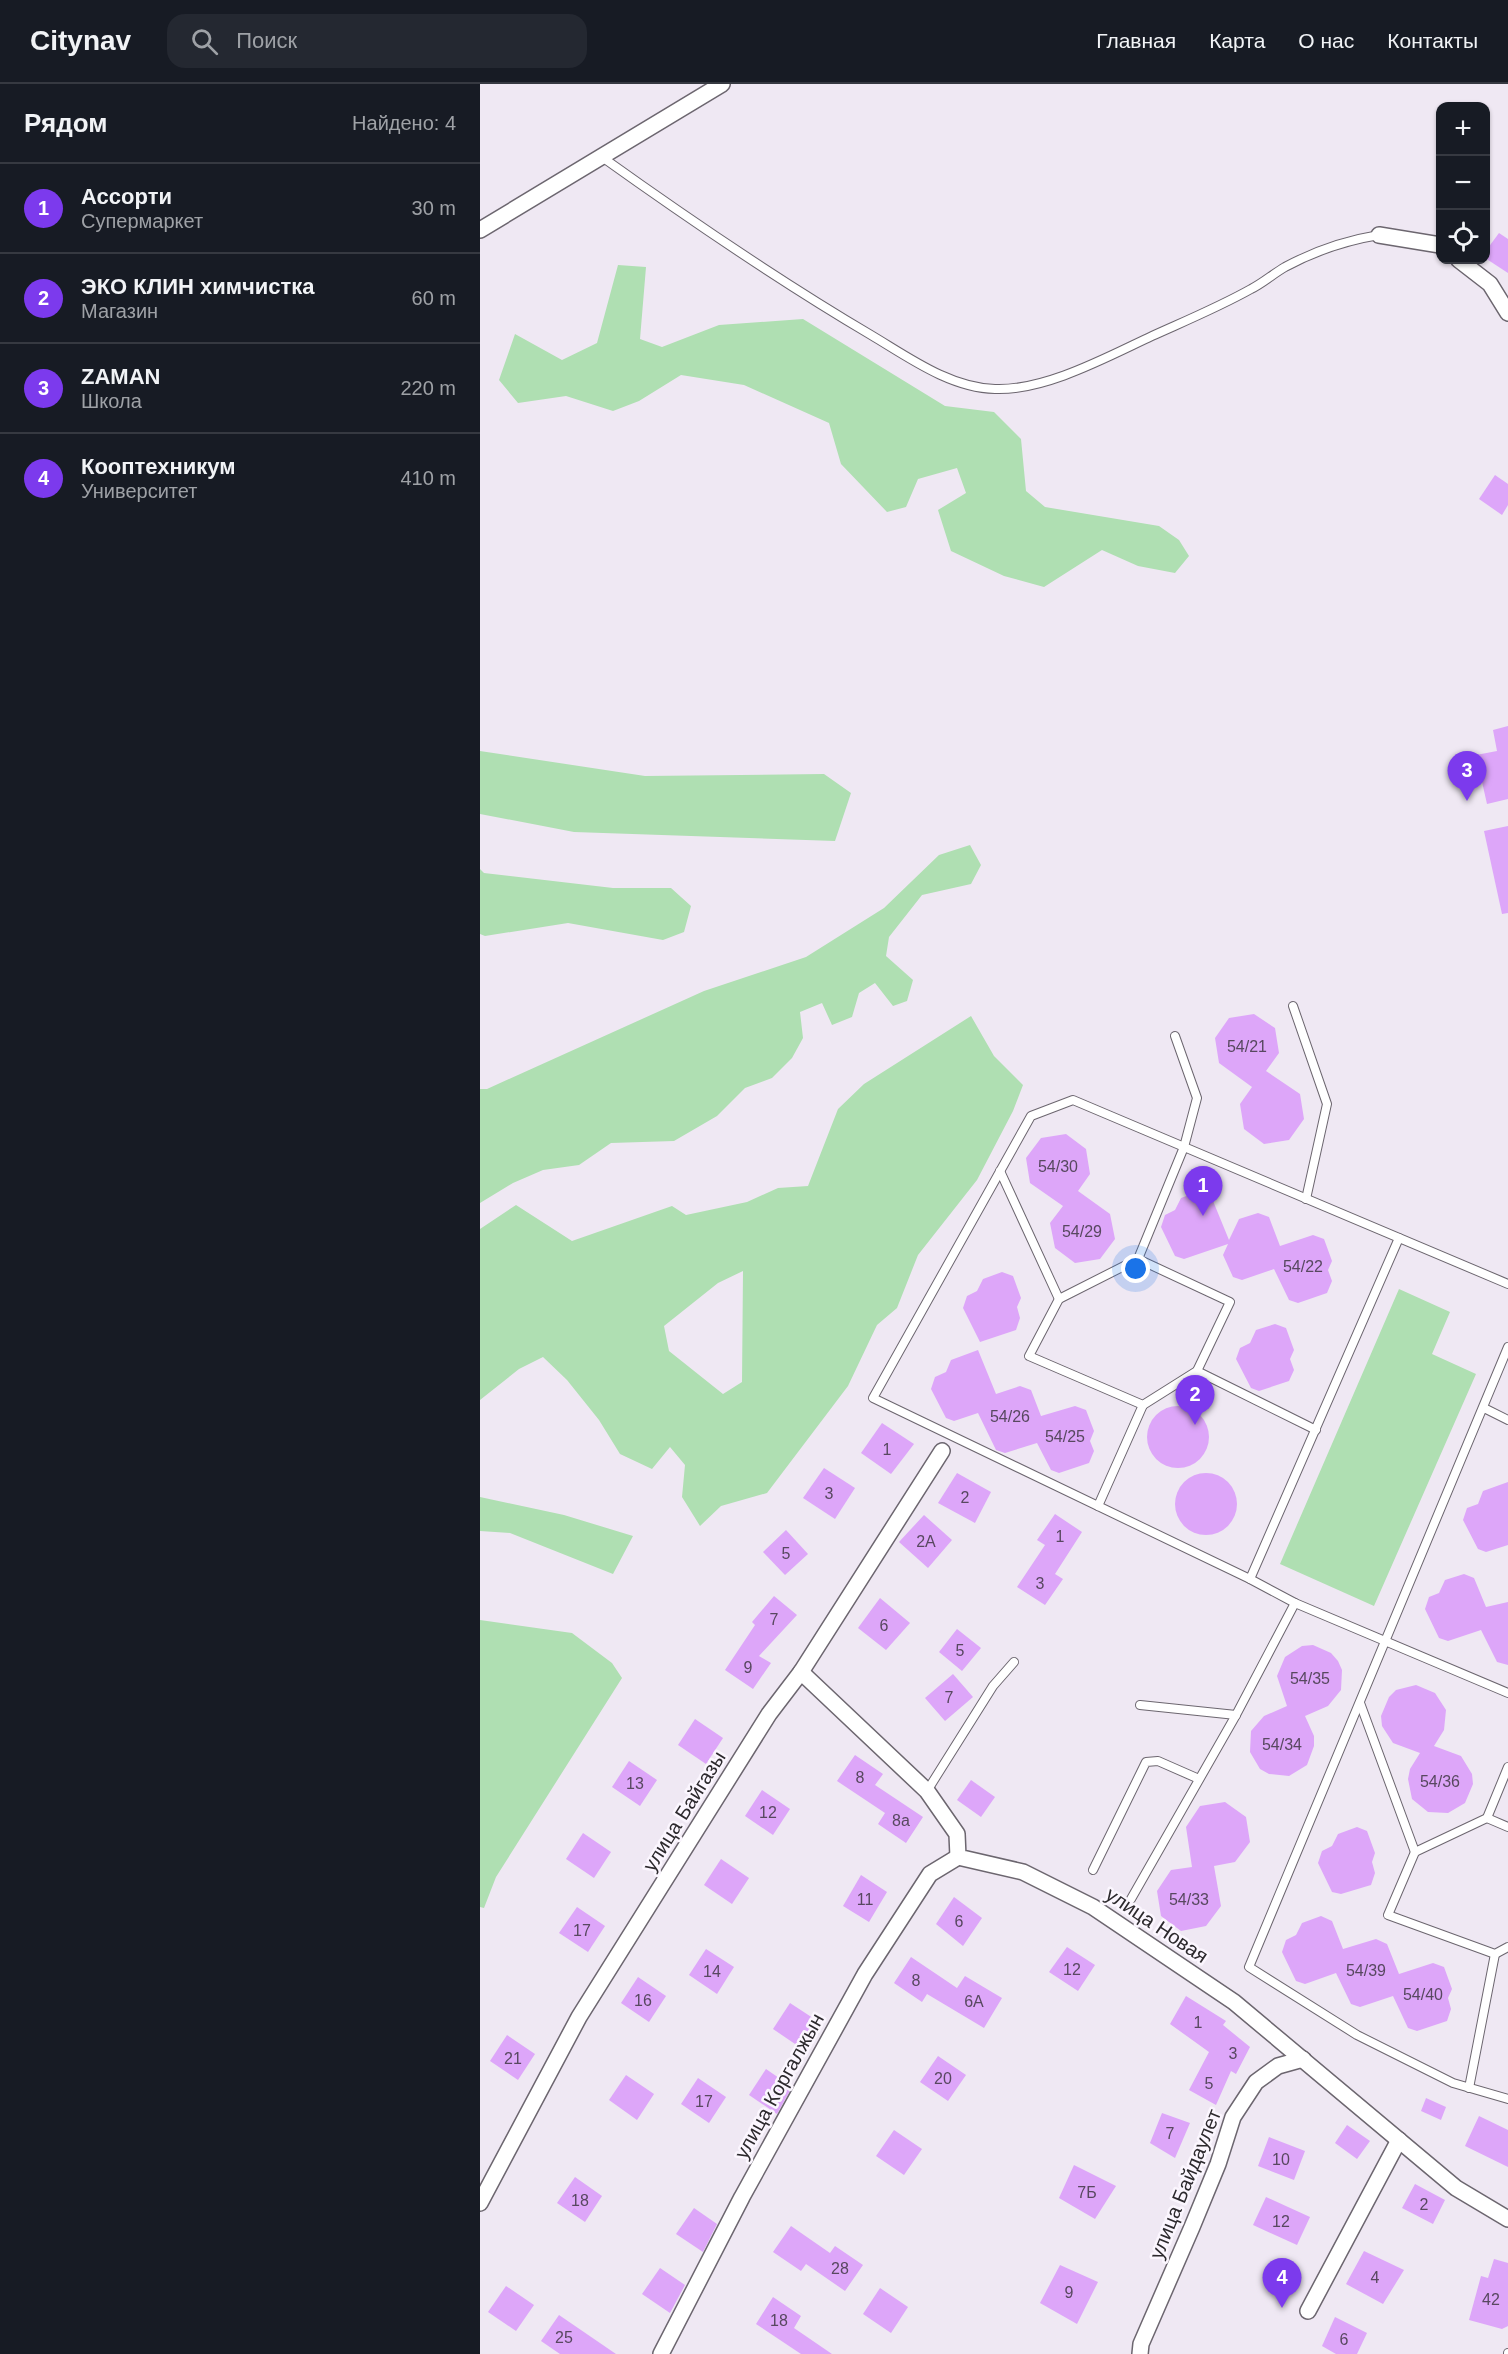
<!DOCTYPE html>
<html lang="ru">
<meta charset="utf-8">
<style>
body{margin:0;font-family:Arial,sans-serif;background:#242831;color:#f1f3f6}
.controls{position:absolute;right:18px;top:18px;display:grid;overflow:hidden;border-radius:12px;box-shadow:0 2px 4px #0004}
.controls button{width:54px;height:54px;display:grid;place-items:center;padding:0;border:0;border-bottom:2px solid #363941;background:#171b24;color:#f1f3f6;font:30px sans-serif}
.you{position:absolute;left:656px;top:1185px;width:21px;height:21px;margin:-15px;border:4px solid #fff;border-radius:50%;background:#1a73e8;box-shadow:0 0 0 9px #1a73e833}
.badge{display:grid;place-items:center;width:39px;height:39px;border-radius:50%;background:#7c3aed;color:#fff;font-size:20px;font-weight:700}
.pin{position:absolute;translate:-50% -50px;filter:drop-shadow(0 2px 3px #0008)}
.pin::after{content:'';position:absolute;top:32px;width:21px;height:18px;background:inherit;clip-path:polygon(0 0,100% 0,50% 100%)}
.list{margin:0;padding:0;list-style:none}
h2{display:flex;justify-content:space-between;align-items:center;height:78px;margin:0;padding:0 24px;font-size:26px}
h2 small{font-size:20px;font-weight:400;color:#9ea1a6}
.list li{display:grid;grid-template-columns:39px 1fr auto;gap:18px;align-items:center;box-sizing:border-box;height:90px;padding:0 24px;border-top:2px solid #363941}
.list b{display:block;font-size:22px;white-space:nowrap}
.list p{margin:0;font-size:20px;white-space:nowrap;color:#9ea1a6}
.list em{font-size:20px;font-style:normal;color:#9ea1a6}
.icon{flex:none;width:33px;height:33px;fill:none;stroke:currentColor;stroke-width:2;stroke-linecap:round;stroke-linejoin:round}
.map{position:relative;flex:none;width:1028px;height:2270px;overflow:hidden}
header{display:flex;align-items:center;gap:36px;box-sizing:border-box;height:84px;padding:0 30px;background:#171b24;border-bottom:2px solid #363941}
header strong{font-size:28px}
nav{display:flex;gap:33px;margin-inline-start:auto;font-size:21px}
.search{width:420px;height:54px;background:#242831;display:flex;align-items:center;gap:15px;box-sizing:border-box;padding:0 21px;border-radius:18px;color:#9ea1a6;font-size:22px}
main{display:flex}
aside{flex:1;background:#171b24}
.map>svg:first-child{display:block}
</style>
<header>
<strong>Citynav</strong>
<div class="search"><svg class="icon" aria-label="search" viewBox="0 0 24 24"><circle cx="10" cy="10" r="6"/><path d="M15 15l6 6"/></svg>Поиск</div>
<nav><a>Главная</a><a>Карта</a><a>О нас</a><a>Контакты</a></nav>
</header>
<main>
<aside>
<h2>Рядом<small>Найдено: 4</small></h2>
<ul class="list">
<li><span class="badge">1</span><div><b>Ассорти</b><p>Супермаркет</p></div><em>30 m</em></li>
<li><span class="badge">2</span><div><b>ЭКО КЛИН химчистка</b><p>Магазин</p></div><em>60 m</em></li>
<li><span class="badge">3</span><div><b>ZAMAN</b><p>Школа</p></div><em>220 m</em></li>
<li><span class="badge">4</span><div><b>Кооптехникум</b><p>Университет</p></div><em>410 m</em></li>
</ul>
</aside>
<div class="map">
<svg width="1028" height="2270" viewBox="0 0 1028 2270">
<rect width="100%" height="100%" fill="#efe8f3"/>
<g fill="#afdfb2" fill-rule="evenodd">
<path d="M138,181L166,183L160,255L182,263L239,241L323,235L465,322L514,328L541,355L546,407L565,423L679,442L699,456L709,472L695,489L658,482L622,466L564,503L524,492L471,467L458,426L486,409L477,384L438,395L426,423L407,428L361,380L349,339L264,301L201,291L159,317L133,327L86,312L38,319L19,296L35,250L82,276L117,259Z"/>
<path d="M0,667L165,692L344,690L371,709L355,757L94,748L0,730Z"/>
<path d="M490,761L501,781L491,800L442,811L409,853L406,872L433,896L427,917L413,922L395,899L379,909L372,933L352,941L342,919L320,928L323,954L312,974L292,994L265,1004L237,1032L194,1057L131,1059L99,1081L63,1086L33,1099L0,1119V1005H7L224,907L326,873L404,824L459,771Z"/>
<path d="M0,785L4,789L133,804H191L211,822L204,848L183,856L88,839L5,852L0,850Z"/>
<path d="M491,932L514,972L543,1001L533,1027L497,1096L438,1171L417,1224L397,1241L368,1302L287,1409L241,1422L220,1442L202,1413L205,1381L190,1363L172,1385L140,1370L119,1336L87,1296L63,1273L39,1285L0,1316V1145L36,1121L92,1157L192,1122L206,1131L267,1118L298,1104L328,1102L358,1025L384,1000ZM263,1187L262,1298L243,1310L189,1267L184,1242L238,1199Z"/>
<path d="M919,1205L970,1228L952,1270L996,1290L894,1522L800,1480Z"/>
<path d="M0,1413L84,1431L153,1452L133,1490L30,1449L0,1447Z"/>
<path d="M0,1536L92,1549L132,1579L142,1594L16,1793L4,1824L0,1823Z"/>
</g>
<g fill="#dda6f9">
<path d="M1019,149L1028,155V189L1005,174V168Z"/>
<path d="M1015,391L1028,400V421L1022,431L999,415Z"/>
<path d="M1028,642V715L1007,720L996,671L1017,667L1013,646Z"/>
<path d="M1028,742V829L1022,830L1004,747Z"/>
<path d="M774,930L795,944L799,969L786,987L820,1010L824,1035L809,1056L784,1060L764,1045L760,1020L772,1003L739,979L735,954L749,934Z"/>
<path d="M586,1050L606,1065L610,1090L598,1107L630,1130L635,1155L620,1175L595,1179L575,1164L570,1139L583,1122L550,1099L546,1074L561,1054Z"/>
<path d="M720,1107L731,1112L749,1156L759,1135L778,1129L789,1133L800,1162L833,1151L844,1155L852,1177L848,1186L852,1197L847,1209L818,1219L809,1216L794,1185L762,1196L753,1193L743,1171L748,1160L704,1175L695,1172L681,1143L685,1131L695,1126L701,1114Z"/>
<path d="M522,1188L533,1192L541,1214L537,1223L540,1234L536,1246L500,1258L483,1224L487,1212L497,1207L503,1195Z"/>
<path d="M795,1240L806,1244L814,1266L810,1275L814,1286L809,1297L779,1307L771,1304L756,1275L760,1264L770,1259L776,1246Z"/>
<path d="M498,1266L516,1310L540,1302L551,1306L561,1332L595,1322L606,1326L614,1347L610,1357L614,1367L609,1379L579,1389L571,1386L557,1359L525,1369L516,1366L498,1329L474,1337L466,1334L451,1305L455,1293L466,1288L471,1276Z"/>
<circle cx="698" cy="1353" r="31"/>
<path d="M402,1339L434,1360L411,1390L381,1369Z"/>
<path d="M344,1384L375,1404L355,1435L323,1414Z"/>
<circle cx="726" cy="1420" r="31"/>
<path d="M477,1389L511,1408L495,1439L458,1419Z"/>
<path d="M1028,1398V1461L1006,1468L998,1465L983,1436L987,1424L998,1420L1003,1407Z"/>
<path d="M575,1430L602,1448L575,1490L583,1495L565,1521L537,1503L565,1461L557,1456Z"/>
<path d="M444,1431L472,1456L448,1484L419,1458Z"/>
<path d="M306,1446L328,1470L305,1491L283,1468Z"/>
<path d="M984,1490L994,1494L1006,1523L1028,1518V1581L1017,1578L1001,1546L968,1557L959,1554L945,1525L949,1513L959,1509L965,1496Z"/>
<path d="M294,1512L317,1531L279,1572L291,1579L273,1605L245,1586L275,1541L272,1538Z"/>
<path d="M400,1514L430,1539L406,1566L378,1544Z"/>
<path d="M477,1545L501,1564L482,1587L459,1568Z"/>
<path d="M833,1561L851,1569L858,1577L862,1586L861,1606L848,1622L825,1632L834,1652V1662L827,1681L809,1692L789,1690L780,1685L770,1668L771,1647L784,1632L807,1622L797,1592L805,1573L822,1562Z"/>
<path d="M473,1590L493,1613L465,1637L445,1614Z"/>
<path d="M936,1601L955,1609L966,1626L964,1646L954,1662L981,1672L992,1690L993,1700L985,1719L968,1729L948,1728L932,1715L928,1695L930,1685L940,1669L913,1659L902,1642L901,1632L909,1613L916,1606Z"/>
<path d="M215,1635L243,1654L226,1680L198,1661Z"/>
<path d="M375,1671L403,1690L395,1701L443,1733L426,1759L398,1740L405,1729L357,1697Z"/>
<path d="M149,1677L177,1696L160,1722L132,1703Z"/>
<path d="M491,1696L515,1713L501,1733L477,1716Z"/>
<path d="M282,1706L310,1725L293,1751L265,1732Z"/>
<path d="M745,1718L766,1733L770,1758L755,1778L734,1782L741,1822L726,1842L701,1847L681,1832L677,1807L691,1786L712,1783L706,1743L720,1722Z"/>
<path d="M877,1743L887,1747L895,1769L892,1778L895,1789L891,1801L861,1810L852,1808L838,1779L842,1767L852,1762L858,1750Z"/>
<path d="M103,1749L131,1768L114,1794L86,1775Z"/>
<path d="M241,1775L269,1794L252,1820L224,1801Z"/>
<path d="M381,1791L407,1808L389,1838L363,1822Z"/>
<path d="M474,1813L502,1834L483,1862L456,1840Z"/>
<path d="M97,1823L125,1842L108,1868L79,1849Z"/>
<path d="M841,1832L852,1837L863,1865L896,1855L907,1860L919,1890L953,1879L964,1883L972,1905L968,1914L971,1925L967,1937L937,1947L928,1944L913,1912L880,1923L871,1920L856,1889L825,1900L816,1897L802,1868L806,1856L816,1851L822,1839Z"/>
<path d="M587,1863L615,1881L598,1907L569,1888Z"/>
<path d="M226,1865L254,1883L237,1910L209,1891Z"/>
<path d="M431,1873L477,1904L485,1892L522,1914L504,1944L447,1910L442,1918L414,1899Z"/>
<path d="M158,1893L186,1912L169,1938L141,1919Z"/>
<path d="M706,1912L746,1937L743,1941L770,1963L756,1990L751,1987L736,2021L709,2006L729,1968L690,1940Z"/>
<path d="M310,1919L339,1938L321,1964L293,1945Z"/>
<path d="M27,1951L55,1970L38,1996L10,1977Z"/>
<path d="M458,1972L486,1991L468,2017L440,1998Z"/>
<path d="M286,1985L312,2003L297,2030L269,2011Z"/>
<path d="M146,1991L174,2010L157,2036L129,2016Z"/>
<path d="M218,1994L246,2013L229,2039L201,2020Z"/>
<path d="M946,2014L966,2023L961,2036L941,2027Z"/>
<path d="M682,2029L710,2039L695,2074L670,2059Z"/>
<path d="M999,2032L1028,2046V2083L985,2062Z"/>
<path d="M867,2041L890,2057L877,2075L855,2059Z"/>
<path d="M414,2046L442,2065L424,2091L396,2072Z"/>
<path d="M789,2053L825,2067L814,2096L778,2082Z"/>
<path d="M594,2081L636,2102L615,2135L579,2114Z"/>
<path d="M95,2093L122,2112L105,2138L77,2119Z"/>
<path d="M935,2100L965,2116L953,2140L922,2124Z"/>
<path d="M786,2113L830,2133L817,2161L773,2141Z"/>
<path d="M214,2124L237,2140L223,2168L196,2150Z"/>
<path d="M311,2142L350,2169L355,2162L383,2181L365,2207L326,2180L321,2187L293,2168Z"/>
<path d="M884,2167L924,2186L903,2220L866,2200Z"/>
<path d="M1014,2175L1028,2179V2242L1022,2245L989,2236L1001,2192L1008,2194Z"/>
<path d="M580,2181L618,2198L597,2240L560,2219Z"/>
<path d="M180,2184L205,2201L190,2229L162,2210Z"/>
<path d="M26,2202L54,2221L36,2247L8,2228Z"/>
<path d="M400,2204L428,2223L411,2249L383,2230Z"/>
<path d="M293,2213L321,2232L314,2244L352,2270H321L276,2240Z"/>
<path d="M79,2231L136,2270H80L61,2257Z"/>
<path d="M855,2233L887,2249L877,2270H856L842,2262Z"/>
</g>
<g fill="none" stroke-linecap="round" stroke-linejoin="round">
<g stroke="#6c666f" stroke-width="10">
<g id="lane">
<path d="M122,73C210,136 298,196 391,251C428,273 470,304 515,305C565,307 627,273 672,252C705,237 739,223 771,205C783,199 793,190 805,183C833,168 868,156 899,151"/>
<path d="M813,922L847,1020L826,1115"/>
<path d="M520,1087L579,1215"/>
<path d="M658,1175L579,1215L549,1272L663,1321L717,1287L750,1218L658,1175L704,1063L717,1014L695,952"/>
<path d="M1028,1200L593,1016L551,1032L393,1314L770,1495L815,1519L1028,1609"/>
<path d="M1028,1263L769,1883L877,1951L973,1999L1028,2015"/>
<path d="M717,1287L836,1346"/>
<path d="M1004,1324L1028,1336"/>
<path d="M618,1422L663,1321"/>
<path d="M770,1495L919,1154"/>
<path d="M880,1619L935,1768"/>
<path d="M660,1621L756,1631"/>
<path d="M1028,1683L1007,1734L935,1768L908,1831L1015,1870L1028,1863"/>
<path d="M447,1707L513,1602L534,1578"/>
<path d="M1007,1734L1028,1743"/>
<path d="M613,1786L666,1678L678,1677L719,1695"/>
<path d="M651,1815L756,1631L815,1519"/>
<path d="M989,2004L1015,1870"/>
<path d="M1028,2270V2269"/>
</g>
</g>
<g stroke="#6c666f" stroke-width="18">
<g id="street">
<path d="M0,146L242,0"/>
<path d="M899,151L960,161"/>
<path d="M979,176L1010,200L1028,229"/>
<path d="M321,1588L447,1707L477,1750L478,1773L543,1788L613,1823L754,1918L976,2104L1028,2135"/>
<path d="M0,2119L99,1933L289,1630L321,1588L462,1367"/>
<path d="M828,2227L919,2056"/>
<path d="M181,2270L262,2113L385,1890L450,1790L478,1773"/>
<path d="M660,2270L661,2260L712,2143L738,2080L753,2033L776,1998L798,1982L823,1975"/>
</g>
</g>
<use href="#lane" stroke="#fff" stroke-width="8"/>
<use href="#street" stroke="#fff" stroke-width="15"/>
</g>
<g text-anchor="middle" stroke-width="5" stroke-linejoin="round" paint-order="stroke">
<g font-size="16" fill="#584860">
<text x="767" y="968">54/21</text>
<text x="578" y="1088">54/30</text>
<text x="602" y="1153">54/29</text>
<text x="823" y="1188">54/22</text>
<text x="530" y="1338">54/26</text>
<text x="585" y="1358">54/25</text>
<text x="407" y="1371">1</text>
<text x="349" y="1415">3</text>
<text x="485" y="1419">2</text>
<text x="580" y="1458">1</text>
<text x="446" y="1463">2А</text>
<text x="306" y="1475">5</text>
<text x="560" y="1505">3</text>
<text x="294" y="1541">7</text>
<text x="404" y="1547">6</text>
<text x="480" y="1572">5</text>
<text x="268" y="1589">9</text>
<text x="830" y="1600">54/35</text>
<text x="469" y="1619">7</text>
<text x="802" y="1666">54/34</text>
<text x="380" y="1699">8</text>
<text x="960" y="1703">54/36</text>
<text x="155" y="1705">13</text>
<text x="288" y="1734">12</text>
<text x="421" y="1742">8а</text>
<text x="385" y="1821">11</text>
<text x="709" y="1821">54/33</text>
<text x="479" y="1843">6</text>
<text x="102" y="1852">17</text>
<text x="592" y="1891">12</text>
<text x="886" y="1892">54/39</text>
<text x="232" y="1893">14</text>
<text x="436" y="1902">8</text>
<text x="943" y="1916">54/40</text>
<text x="163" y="1922">16</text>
<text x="494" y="1923">6А</text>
<text x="718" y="1944">1</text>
<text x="753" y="1975">3</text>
<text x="33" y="1980">21</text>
<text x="463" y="2000">20</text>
<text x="729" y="2005">5</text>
<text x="224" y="2023">17</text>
<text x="690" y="2055">7</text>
<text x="801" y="2081">10</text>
<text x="607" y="2114">7Б</text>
<text x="100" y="2122">18</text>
<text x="944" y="2126">2</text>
<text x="801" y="2143">12</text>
<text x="360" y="2190">28</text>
<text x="895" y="2199">4</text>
<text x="589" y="2214">9</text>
<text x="1011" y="2221">42</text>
<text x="299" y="2242">18</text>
<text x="84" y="2259">25</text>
<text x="864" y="2261">6</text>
</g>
<g font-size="20" fill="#2c292d" stroke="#fbf6fe">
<text transform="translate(204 1727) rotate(-58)" y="7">улица Байгазы</text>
<text transform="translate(677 1841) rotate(34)" y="7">улица Новая</text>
<text transform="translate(299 2002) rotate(-61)" y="7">улица Коргалжын</text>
<text transform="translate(705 2100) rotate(-68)" y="7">улица Байдаулет</text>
</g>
</g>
</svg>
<div class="controls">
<button>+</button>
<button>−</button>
<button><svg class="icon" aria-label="locate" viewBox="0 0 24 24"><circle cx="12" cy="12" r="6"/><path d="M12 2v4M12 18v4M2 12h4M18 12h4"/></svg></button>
</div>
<div class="you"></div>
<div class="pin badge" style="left:723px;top:1132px">1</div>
<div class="pin badge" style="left:715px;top:1341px">2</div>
<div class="pin badge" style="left:987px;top:717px">3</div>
<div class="pin badge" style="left:802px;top:2224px">4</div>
</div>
</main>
